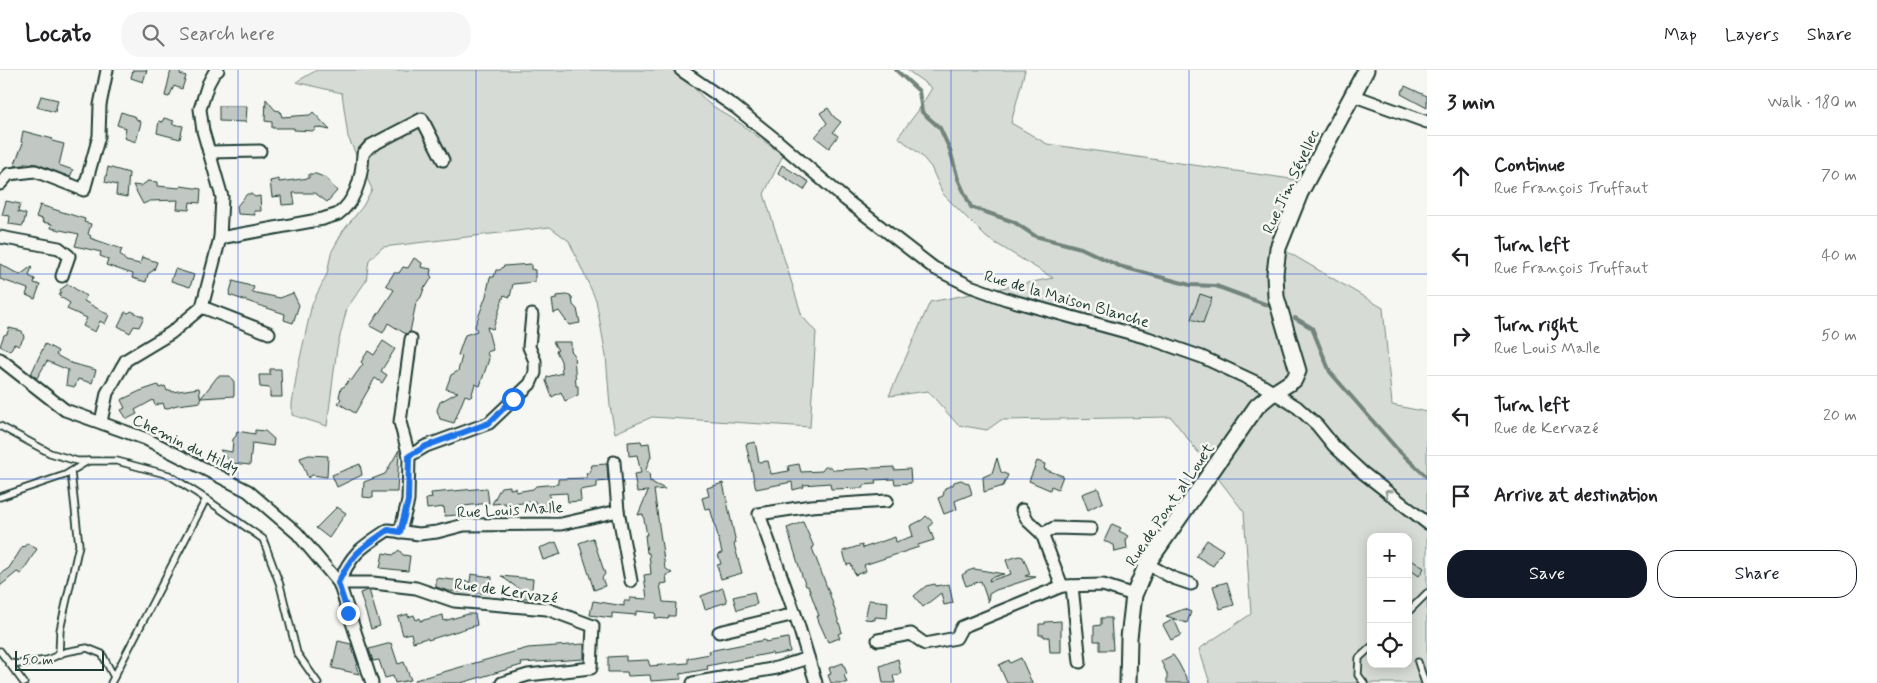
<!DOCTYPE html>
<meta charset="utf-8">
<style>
:root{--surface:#fff;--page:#f6f6f6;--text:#202124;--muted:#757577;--line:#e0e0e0;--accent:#111827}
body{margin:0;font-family:Mynerve,sans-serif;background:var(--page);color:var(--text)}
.controls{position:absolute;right:15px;bottom:15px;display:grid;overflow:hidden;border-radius:10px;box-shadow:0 2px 12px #0003}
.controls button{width:45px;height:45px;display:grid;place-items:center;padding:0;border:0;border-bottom:1px solid var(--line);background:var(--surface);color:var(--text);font:25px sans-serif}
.scale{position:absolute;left:15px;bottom:12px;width:89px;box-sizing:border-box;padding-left:5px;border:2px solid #1f3d34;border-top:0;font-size:14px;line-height:18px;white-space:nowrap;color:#1f3d34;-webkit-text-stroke:4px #f6f6f2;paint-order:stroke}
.stop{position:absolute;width:15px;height:15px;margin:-11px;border:4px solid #1a73e8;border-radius:50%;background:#fff}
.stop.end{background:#1a73e8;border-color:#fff;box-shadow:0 1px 5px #0008}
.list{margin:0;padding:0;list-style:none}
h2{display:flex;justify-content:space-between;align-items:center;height:65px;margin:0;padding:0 20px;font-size:21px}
h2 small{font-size:16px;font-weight:400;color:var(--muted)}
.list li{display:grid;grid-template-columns:32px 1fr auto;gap:15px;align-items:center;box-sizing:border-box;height:80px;padding:0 20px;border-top:1px solid var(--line)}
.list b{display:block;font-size:19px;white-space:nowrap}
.list p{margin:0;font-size:16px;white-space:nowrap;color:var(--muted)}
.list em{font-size:16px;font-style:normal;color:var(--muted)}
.actions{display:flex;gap:10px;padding:15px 20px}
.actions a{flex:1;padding:11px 0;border:1px solid var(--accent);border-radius:20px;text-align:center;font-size:18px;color:var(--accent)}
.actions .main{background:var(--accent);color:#fff}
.icon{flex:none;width:28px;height:28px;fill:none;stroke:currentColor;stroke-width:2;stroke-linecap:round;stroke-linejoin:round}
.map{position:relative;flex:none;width:1427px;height:613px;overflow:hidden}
header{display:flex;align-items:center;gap:30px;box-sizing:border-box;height:70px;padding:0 25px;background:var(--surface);border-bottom:1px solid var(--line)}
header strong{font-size:24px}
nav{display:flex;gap:28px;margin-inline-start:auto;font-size:18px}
.search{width:350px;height:45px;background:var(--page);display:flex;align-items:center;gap:12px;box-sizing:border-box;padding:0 18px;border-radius:20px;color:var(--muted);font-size:19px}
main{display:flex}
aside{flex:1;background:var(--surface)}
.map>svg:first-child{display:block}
</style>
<header>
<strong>Locato</strong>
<div class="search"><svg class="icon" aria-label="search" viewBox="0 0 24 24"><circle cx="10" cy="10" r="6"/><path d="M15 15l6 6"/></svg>Search here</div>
<nav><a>Map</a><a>Layers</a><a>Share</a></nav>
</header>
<main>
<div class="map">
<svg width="1427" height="613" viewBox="0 0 1427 613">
<rect width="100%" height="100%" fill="#f6f6f2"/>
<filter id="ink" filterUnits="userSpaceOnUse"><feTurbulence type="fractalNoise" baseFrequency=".02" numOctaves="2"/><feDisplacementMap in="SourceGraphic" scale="10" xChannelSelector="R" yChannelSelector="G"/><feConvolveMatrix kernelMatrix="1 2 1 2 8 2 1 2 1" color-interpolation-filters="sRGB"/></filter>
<g filter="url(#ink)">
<g fill="#d6dbd6" stroke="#7a8c85" fill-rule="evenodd">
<path d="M317 0H677L708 33 741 54 783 85 764 124 802 246 816 262 810 357 652 347 615 363 610 336 606 286 596 230 569 171 550 157 383 177 369 190 366 211 347 238 337 278 327 356 292 345V334L297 302 312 234 327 204 331 183 343 161 363 136 372 119 348 67 342 23 296 12Z"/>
<path d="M907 0H1025L1011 53 1047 74 1298 110 1309 123 1294 156 1286 181 1383 238 1392 335 1427 342V613H1210L1199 579 1251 544 1244 442 1171 347 1001 350 987 360 958 355 928 321 889 326 930 232 1053 208 987 168 943 124 931 97 920 84 898 67 918 41 932 18ZM1371 467H1408V594H1371Z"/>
</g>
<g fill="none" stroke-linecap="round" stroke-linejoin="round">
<g stroke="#72847d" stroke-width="4">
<path d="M896 0 919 21 922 42 940 58 950 80 958 109 971 137 1014 152 1035 166 1081 178 1119 196 1190 215 1216 216 1270 236"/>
<path d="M1295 248 1312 258 1330 302 1398 380 1427 407"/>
</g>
</g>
<g fill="#c1c8c3" stroke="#1f3d34">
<path d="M133 0H147L143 12 131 8Z"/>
<path d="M171 0H181L180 4 186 6 182 19 174 16 169 27 165 26Z"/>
<path d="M1405 16 1427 26V38L1401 24Z"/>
<path d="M41 26 58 30 55 42 37 37Z"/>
<path d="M266 29 275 40 280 41 282 47 310 45 313 42 330 60 316 57 314 61 294 60V58H272V52L265 51Z"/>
<path d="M219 36H247L246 52 219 51Z"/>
<path d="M828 38 834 47 841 52 833 62 838 66 829 78 815 67 827 53 820 43Z"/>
<path d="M121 42 136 47V49L141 52 136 72 124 68 126 58 117 55Z"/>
<path d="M164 48 174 51 172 54 183 56 180 69 157 63 159 51 162 52Z"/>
<path d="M23 61 53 69 52 71 64 74 59 95 73 100 70 107 37 94 25 93 24 95 14 96 23 73 21 72Z"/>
<path d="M782 95 809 112 804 120 778 103Z"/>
<path d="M108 97 129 103 127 127 116 125 117 115 105 112Z"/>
<path d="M309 104H316L326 108 337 121 327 132 315 123H293L295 134 282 135 281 126 272 127 270 111 279 109V112L309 108Z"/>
<path d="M148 111 157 112V116L180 118 181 116 201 119 200 133 190 132 189 140 177 139 178 130 150 131 143 134 133 115 141 116Z"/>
<path d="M247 124H251L255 127 260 126 261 141H254L255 145 238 144 237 136Z"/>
<path d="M6 131 20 134 18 142 26 144 23 156 9 154 10 146 2 145Z"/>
<path d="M40 135 85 149 84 152 91 154 88 164 91 166 90 168 122 179 120 184 126 191 140 194 142 187 157 192 154 200 148 204 146 212 132 208 133 204 106 195 108 189 100 186 101 182 75 176 79 164 51 158 52 154 42 152 43 149 36 147Z"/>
<path d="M414 188 422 193 421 197 431 199 430 205 432 207 426 217 425 216 421 227 416 233 410 262 406 264 388 253 383 263 370 256 394 220 386 215 394 203H399L403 197 408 198Z"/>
<path d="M0 194 20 205 32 196 29 206 35 209 34 213 40 215 35 229 26 225 28 219 0 209Z"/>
<path d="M531 194V199L535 200V212L513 214 510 227 504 225 493 259 487 257 493 280 487 282 489 289 480 316 475 314 471 327 465 325 454 353 440 349 437 340 440 332 458 322 446 319 451 305 458 301 462 286 458 285 465 265 477 261 475 256 486 226 490 207H494L496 200H500L504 196Z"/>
<path d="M175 199 194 205 190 217 171 211Z"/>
<path d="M233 211 254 217 252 222 280 228 293 223 299 235 293 253 284 250 285 244 229 225Z"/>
<path d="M68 214 86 226 84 231 109 245 105 254 100 251 95 262 83 256 87 248 67 239 70 233 59 226 61 222 60 220Z"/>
<path d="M1200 224 1212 228 1203 253 1191 249Z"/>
<path d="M567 225 572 227 573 235 577 239 580 253 569 255 559 241 554 243 552 230 556 229V226Z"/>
<path d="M131 241 144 247 139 257 134 256 130 263 118 256 125 242 129 243Z"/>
<path d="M9 258 22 261 24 267 19 276 14 274 10 281 0 276 4 265 7 264Z"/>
<path d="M383 271 395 279 381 301 387 305 382 313 375 308 355 343 338 333 341 329 339 327 341 318 345 316 349 309 351 311 363 294 361 292 368 281 374 285Z"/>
<path d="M553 272H571V281L574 284 576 316H578V325L565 331 561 322 552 327 546 311 547 307 562 303 561 291 556 281 558 280Z"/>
<path d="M45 274 58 281 56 285 71 293 96 300 92 313 78 309 75 317 66 315 68 300 47 291 37 308 31 304Z"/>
<path d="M270 299H281L282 327H270V318L260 317 259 305H270Z"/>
<path d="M218 306H230L234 312V326L201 328Z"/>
<path d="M158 315 159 318 165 316 167 321 171 320 172 322 199 318 201 332 177 335 165 339 163 333 155 335 153 330 135 340 137 344 127 349 121 340 125 338 121 330 140 321Z"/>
<path d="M255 360 265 361 274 369 273 376 252 373 250 395 231 393 220 380 232 382 233 369 236 366 237 361 255 364Z"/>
<path d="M641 371 642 374 649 373 651 386 645 402H649L650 412 652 411 653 413 665 419 654 420 665 498 672 503 666 505 667 513 660 514 663 532 676 533 675 546H669L668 549 655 548 656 543 636 541V545L612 543V548L590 545 593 531 624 536V531H630V528L647 529 644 505 651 504 649 483H647L645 465H647L643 444 638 445 648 421 637 422 634 404 641 403 637 385 629 386 628 372Z"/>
<path d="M755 372 759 392 768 391 771 404 789 401 788 396 799 394 801 402 822 401 825 397H831L834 400 894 397V400L910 399 911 413 895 414 894 409 875 410 876 414 863 415V418L831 419 830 413 803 415 804 417 793 420 792 412 756 419 746 374Z"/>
<path d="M399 380 397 422H373V428L363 427 364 412 385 404Z"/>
<path d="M309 385 328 386 327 407 312 405 308 408 300 388Z"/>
<path d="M997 388 1001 402 1008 405 1003 416 984 422 983 407 992 403Z"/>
<path d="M1037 391 1045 394 1044 399 1063 406 1058 419 1051 416 1050 420 1029 411Z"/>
<path d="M360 394 362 405 337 417 332 405Z"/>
<path d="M607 394 608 411 597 412V417L580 420 581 431 568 432 567 423 549 424 550 430H548V438L536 439 535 431 516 434V437L506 438V433L492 434 501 417 510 416V419L516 418V422L533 419 536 416 558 414V409L587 408 586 403H590L592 395Z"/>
<path d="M961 410 969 414 972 424 955 431 957 439 944 444 938 428 943 426 945 418 953 415 954 412Z"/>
<path d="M723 413 736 473 734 474 742 503 721 509 717 495 721 494 718 484 722 483 719 470 710 438 705 439 702 428 709 426 707 418Z"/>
<path d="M487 418 489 433 456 437 457 445 445 446 444 437 427 439 426 429 432 428 431 423Z"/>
<path d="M1098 418 1103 432 1088 440 1082 424Z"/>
<path d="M337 437 346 443 329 468 316 458Z"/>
<path d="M926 446 933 452 929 457 934 470 918 475 919 477 864 495 866 501 855 505 851 494 847 495 843 481 862 475 863 478 895 467 896 472 913 466 910 456 922 450Z"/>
<path d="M803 452 814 477 812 478 830 525 842 562 838 564 840 568 828 572 819 552 817 546H819L808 516H806L802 506 787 458Z"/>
<path d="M1112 454 1121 458 1119 461 1129 466 1126 470 1127 479 1115 482 1114 475 1104 471Z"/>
<path d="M593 468 605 504 602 508 605 516 594 520 579 473Z"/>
<path d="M1207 470 1223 480 1213 496 1196 486Z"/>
<path d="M556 472 561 484 543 490 539 478Z"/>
<path d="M27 473 37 479 21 504 17 502 0 516V504L9 498 23 476 24 477Z"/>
<path d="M399 480 403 485 410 486 408 501 380 498 383 483 393 485Z"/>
<path d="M1019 486 1023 487 1030 504 1025 506 1036 507 996 520 989 524 988 532 981 511 966 516 962 505 968 501 974 499 1004 504 990 508 989 511 1011 504 1006 490Z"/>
<path d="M1408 488 1424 498 1419 506 1408 498Z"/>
<path d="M471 504 492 507 491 524 449 521 436 517V508L470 512Z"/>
<path d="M501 506 533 509 531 528H518L519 519Z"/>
<path d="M1227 512 1234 535 1220 539 1213 516Z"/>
<path d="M935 514 936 516 941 515 942 516 949 514 953 533 944 535 941 523 923 537 914 526 926 516Z"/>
<path d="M723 518 727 532 705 539 701 526Z"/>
<path d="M369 520 380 556 371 559 360 523Z"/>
<path d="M754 522 757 534 737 540 733 527Z"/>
<path d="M869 530 888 532 887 548 875 547V550L865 549Z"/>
<path d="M1184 539 1191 542 1187 553 1166 546Z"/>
<path d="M408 544V547L414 545 416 550 420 548V551L443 545 444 551 468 544H475L477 555 428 570 427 568 413 572 411 563 403 565 398 547Z"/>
<path d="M1101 548H1111L1113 580H1100V571H1094V556L1101 555Z"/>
<path d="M1174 549 1181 565 1171 570 1163 555Z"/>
<path d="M1061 551V582H1050L1049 567H1044V565H1039V554H1045V552Z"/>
<path d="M788 568 790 582 773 585 772 583 707 596 708 599 680 604 681 609 651 611 650 605 628 606 627 602H608V587L626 586V591L648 590 650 596 688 593V588L710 584 709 581 765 570V572Z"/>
<path d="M338 571 351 574 353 584 354 583 358 595 356 596 359 604 332 598Z"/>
<path d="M391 573 398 594 404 592 411 610 395 613 393 606 385 608 379 590 373 591 369 579Z"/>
<path d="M584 574V589L521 593 522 595 461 613H416L415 610 528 578Z"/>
<path d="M1173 585 1178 592 1189 613H1167V604L1161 591Z"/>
<path d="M1021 588 1032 613H1007L999 595 1009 590 1010 593Z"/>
<path d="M898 589 901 604 893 606 895 613H883L880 596Z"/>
<path d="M843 593 847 604 844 605 847 613H831L828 605 831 604 829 598Z"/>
</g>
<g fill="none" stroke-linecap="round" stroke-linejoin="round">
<defs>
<g id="service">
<path d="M0 356 50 383 77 391H117L169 405 206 429 111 613"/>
<path d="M0 427 65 405 88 391"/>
<path d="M206 429 263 469 280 515 297 583 318 613"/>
<path d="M1408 542 1427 523"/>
<path d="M0 581 24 613"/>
<path d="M59 585 60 560 79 475 71 402"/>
<path d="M1418 592 1425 613"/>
<path d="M9 593 18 594 47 590 65 582 87 578 102 584 114 607"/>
<path d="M1364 613 1358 605 1359 588 1371 577"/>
</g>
<g id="minor">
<path d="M681 0 735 37 775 69 846 130 934 198 970 216 1006 229 1148 268 1202 287 1260 314 1297 337 1317 355 1334 376 1362 402 1427 453"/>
<path d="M1352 25 1427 52"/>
<path d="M209 82 260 81"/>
<path d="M0 114 9 104 35 101 84 120 99 66 100 35 107 0"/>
<path d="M0 167 59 178 69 186 62 206"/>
<path d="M220 168 323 149C327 147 334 146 338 144 357 130 362 107 363 84L370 76 422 49 443 90"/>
<path d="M202 237 269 263"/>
<path d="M0 289 65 340 146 369 248 421 297 463 339 513C351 483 362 477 388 460L419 464 437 462 464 455 561 454 618 441"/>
<path d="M101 352 107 323 126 290 171 263 202 237 220 168 222 127 203 61 200 39 208 14 214 3 218 0"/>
<path d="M409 386 400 352 411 269"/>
<path d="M614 392 618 441 631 511"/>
<path d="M1022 440 1028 451 1042 464 1062 516"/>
<path d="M400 462 408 431 409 386 426 376 489 353 530 314 535 303V291L529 277 532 245"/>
<path d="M1042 464 1054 458 1091 459"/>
<path d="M1147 494 1173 508 1191 514"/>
<path d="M1072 516 1080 592"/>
<path d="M719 562 795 544"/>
<path d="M878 570 911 564 925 574 956 568 962 557 1062 516 1103 515 1134 525"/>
<path d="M372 613 339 513H373L416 518 454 531 547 539 593 556 591 598 528 605 502 613"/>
<path d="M693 613 777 598 808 588"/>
<path d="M816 613 795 544 759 444 811 436 887 431"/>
</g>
<path id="tertiary" d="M1128 613 1129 568 1134 525 1147 494 1257 336 1269 326 1294 310 1298 301 1276 227 1275 204 1278 178 1300 123 1366 0"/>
</defs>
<use href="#service" stroke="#1f3d34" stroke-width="9"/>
<use href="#minor" stroke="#1f3d34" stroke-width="15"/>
<use href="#tertiary" stroke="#1f3d34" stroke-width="19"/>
<use href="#service" stroke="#f6f6f2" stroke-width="5.5"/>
<use href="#minor" stroke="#f6f6f2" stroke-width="11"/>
<use href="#tertiary" stroke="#f6f6f2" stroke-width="15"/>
</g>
<defs><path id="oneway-chevron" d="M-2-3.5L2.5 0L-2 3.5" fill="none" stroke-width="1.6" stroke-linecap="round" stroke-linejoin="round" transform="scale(1.25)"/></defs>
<use stroke="#8a9a93" href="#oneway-chevron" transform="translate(1388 423) rotate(-141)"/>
</g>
<g fill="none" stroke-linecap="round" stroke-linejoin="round" filter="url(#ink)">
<path stroke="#1a73e8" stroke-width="6" d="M348 543 338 513C352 483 362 478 388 460L400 462 408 431 409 386 426 376 489 353 513 329"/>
</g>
<path fill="none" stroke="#1d4ed8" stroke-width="1" stroke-opacity="0.55" d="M238 0V613M476 0V613M714 0V613M951 0V613M1189 0V613M0 204H1427M0 409H1427"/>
<g text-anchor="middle" stroke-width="5" stroke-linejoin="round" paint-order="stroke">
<g font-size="16" fill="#1f3d34" stroke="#f6f6f2">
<text transform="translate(1290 111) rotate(-65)" y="6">Rue Jim Sévellec</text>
<text transform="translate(1067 228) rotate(16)" y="6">Rue de la Maison Blanche</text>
<text transform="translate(186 373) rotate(26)" y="6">Chemin du Hildy</text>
<text transform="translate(1169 434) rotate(-56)" y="6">Rue de Pont al Louet</text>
<text transform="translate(510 439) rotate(-3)" y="6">Rue Louis Malle</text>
<text transform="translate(506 520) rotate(8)" y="6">Rue de Kervazé</text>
</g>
</g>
</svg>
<div class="controls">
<button>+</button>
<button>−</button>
<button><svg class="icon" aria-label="locate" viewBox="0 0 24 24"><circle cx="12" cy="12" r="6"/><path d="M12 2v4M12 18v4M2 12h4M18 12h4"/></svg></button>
</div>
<div class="scale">50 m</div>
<div class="stop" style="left:513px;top:329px"></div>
<div class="stop end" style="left:348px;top:543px"></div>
</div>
<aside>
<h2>3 min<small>Walk · 180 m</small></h2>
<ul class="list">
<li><svg class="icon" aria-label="ahead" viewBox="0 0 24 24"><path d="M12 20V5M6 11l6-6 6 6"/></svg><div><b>Continue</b><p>Rue François Truffaut</p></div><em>70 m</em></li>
<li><svg class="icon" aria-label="left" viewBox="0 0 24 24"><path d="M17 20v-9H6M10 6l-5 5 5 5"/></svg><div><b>Turn left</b><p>Rue François Truffaut</p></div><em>40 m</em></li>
<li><svg class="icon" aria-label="right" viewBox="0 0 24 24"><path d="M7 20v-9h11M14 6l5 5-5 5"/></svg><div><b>Turn right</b><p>Rue Louis Malle</p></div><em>50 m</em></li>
<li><svg class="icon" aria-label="left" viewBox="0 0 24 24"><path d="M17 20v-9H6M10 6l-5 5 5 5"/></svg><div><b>Turn left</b><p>Rue de Kervazé</p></div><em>20 m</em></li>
<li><svg class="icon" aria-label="arrive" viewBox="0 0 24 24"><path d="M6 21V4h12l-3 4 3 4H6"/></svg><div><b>Arrive at destination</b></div></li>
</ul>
<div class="actions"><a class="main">Save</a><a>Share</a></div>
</aside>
</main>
